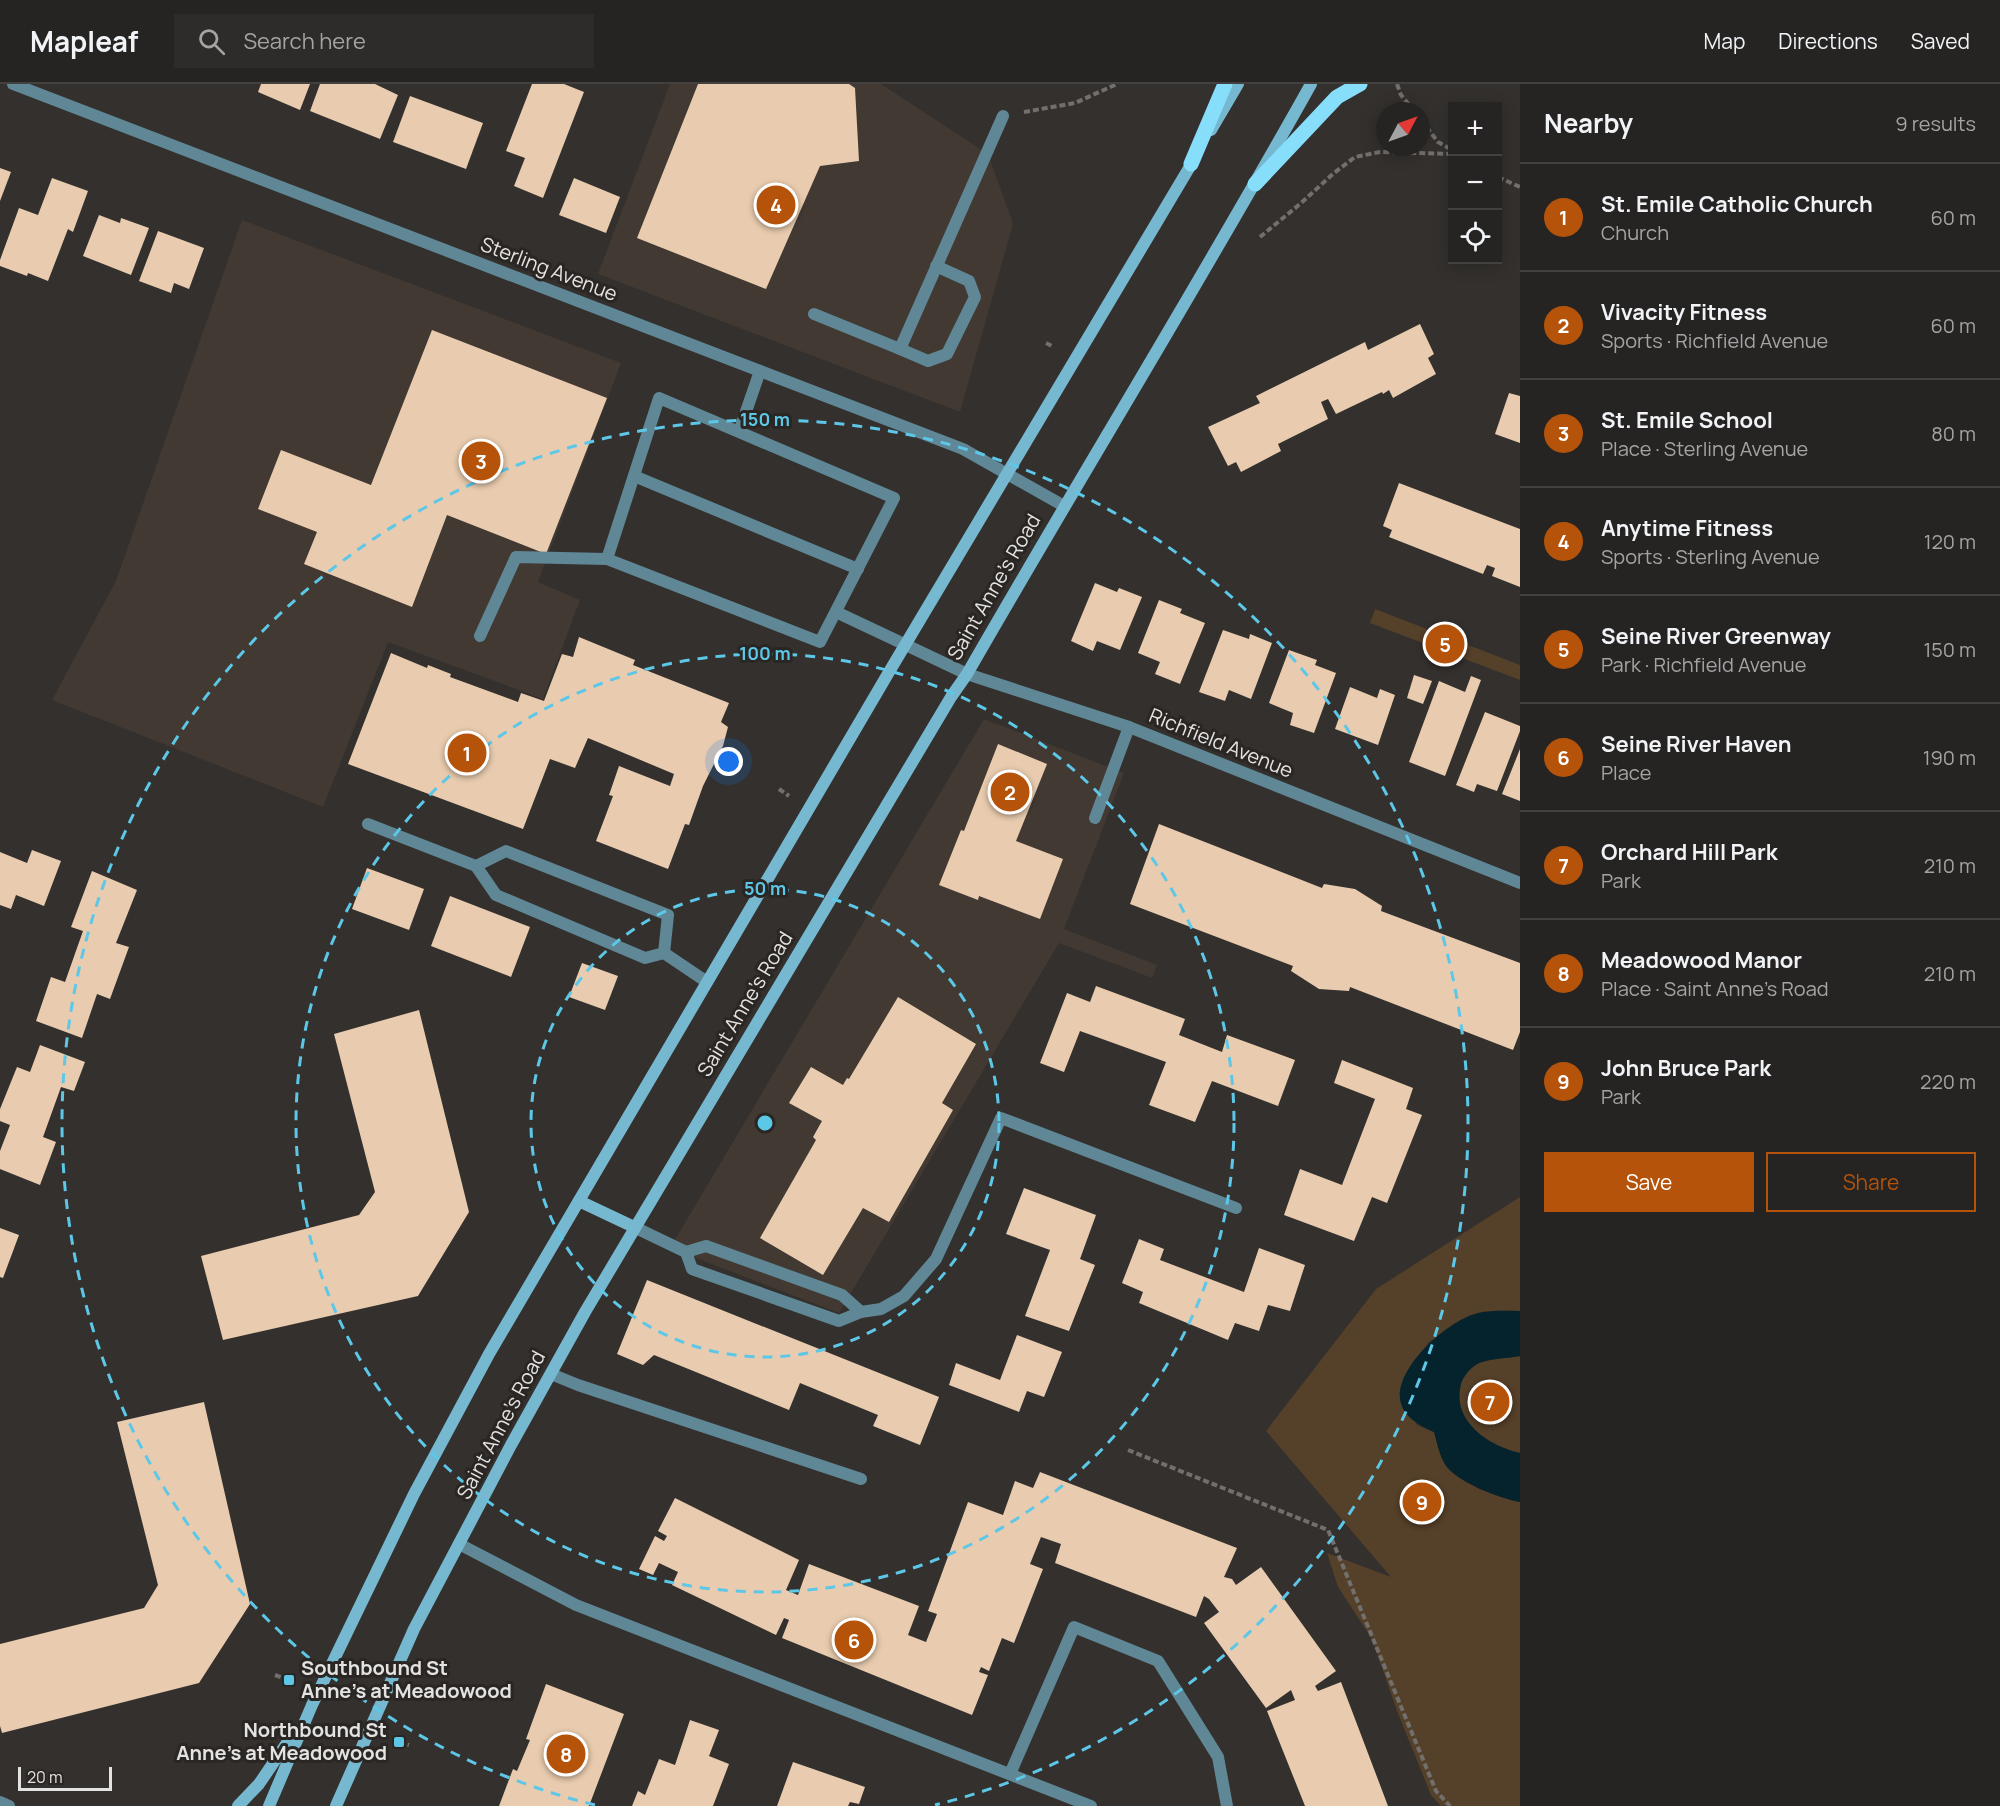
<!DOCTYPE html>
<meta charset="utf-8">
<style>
:root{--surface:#262422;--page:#2e2c2a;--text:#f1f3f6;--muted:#a4a4a5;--line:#424140;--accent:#b45309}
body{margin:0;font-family:Manrope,sans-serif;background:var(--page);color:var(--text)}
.controls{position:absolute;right:18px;top:18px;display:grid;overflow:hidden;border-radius:0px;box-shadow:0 3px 15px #0003}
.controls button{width:54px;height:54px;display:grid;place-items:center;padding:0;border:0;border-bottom:2px solid var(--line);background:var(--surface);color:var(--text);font:30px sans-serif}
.compass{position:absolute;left:1376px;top:18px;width:54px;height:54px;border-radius:50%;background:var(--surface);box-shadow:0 3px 15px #0003;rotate:49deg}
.scale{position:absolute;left:18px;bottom:15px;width:94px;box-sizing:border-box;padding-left:6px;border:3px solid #e5e3e1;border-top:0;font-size:16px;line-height:21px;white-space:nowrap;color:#e5e3e1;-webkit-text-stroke:4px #292624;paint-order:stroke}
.you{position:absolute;left:729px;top:678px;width:21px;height:21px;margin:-15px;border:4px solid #fff;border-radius:50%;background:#1a73e8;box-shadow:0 0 0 9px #1a73e833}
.badge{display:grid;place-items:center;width:39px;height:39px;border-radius:50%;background:var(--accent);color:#fff;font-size:20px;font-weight:700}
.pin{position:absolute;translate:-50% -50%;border:3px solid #fff;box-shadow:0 2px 6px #0006}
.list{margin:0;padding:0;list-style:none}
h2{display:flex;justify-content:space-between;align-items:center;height:78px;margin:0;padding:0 24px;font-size:26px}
h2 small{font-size:20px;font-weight:400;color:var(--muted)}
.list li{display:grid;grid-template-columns:39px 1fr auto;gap:18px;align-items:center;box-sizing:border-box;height:108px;padding:0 24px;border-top:2px solid var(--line)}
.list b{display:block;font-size:22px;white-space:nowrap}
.list p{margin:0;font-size:20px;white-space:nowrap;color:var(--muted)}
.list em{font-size:20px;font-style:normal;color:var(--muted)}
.actions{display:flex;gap:12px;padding:18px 24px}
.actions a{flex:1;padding:14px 0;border:2px solid var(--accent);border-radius:0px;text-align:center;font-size:21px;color:var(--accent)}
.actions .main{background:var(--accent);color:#fff}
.icon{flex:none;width:33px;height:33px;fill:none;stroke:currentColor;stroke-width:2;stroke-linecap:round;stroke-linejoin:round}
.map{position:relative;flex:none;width:1520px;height:1722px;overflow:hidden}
header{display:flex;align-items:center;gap:36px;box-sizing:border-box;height:84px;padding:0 30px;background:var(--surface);border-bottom:2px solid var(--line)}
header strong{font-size:28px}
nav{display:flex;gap:33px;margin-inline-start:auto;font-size:21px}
.search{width:420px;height:54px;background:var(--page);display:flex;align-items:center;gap:15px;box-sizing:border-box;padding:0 21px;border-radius:0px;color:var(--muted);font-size:22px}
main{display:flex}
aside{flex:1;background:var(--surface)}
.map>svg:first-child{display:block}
</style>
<header>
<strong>Mapleaf</strong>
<div class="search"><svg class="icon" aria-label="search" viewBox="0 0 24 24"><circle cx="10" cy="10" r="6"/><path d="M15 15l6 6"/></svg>Search here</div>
<nav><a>Map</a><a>Directions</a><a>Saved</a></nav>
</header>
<main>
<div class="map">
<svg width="1520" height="1722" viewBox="0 0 1520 1722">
<rect width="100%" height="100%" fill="#33302d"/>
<g fill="#413932">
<path d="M670 0H881L988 70 1013 140 960 328 598 190Z"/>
<path d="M242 136 621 279 538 498 580 516 543 615 388 558 323 723 52 616 116 497Z"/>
<path d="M984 635 1124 689 1064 845 1157 881 1152 894 1059 859 839 1229 670 1164Z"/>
</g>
<g fill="#554029">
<path d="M1375 525 1520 581V596L1370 539Z"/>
<path d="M1520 1113V1227L1478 1229 1429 1258 1404 1293 1399 1310 1417 1341 1434 1348 1445 1381 1479 1405 1520 1418V1722H1441L1431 1711 1397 1627 1372 1555 1338 1503 1327 1469 1391 1493 1266 1347 1376 1205Z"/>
<path d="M1520 1272V1369C1488 1362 1451 1336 1461 1300 1463 1292 1471 1283 1479 1279 1488 1275 1509 1274 1520 1272Z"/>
</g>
<path fill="#04232c" d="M1520 1227V1272C1509 1274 1488 1275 1479 1279 1471 1283 1463 1292 1461 1300 1451 1336 1488 1362 1520 1369V1418C1501 1415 1454 1397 1445 1380 1439 1371 1437 1358 1434 1348 1418 1341 1398 1330 1400 1309 1402 1278 1449 1236 1478 1229 1491 1226 1507 1227 1520 1227Z"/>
<g fill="#e9ccaf">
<path d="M261 0H310L300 26 258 8Z"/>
<path d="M320 0H375L398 11 380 55 310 27Z"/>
<path d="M532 0H564L584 8 543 114 514 102 525 74 506 67Z"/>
<path d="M698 0H849L855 4 859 77 820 82 766 205 637 154Z"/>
<path d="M410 12 483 39 466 85 393 58Z"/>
<path d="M0 84 11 88 0 117Z"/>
<path d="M52 94 88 107 73 148 68 145 48 197 28 189 27 192 0 182V176L19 124 38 131Z"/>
<path d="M574 94 620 113 606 149 559 131Z"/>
<path d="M99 131 120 139 121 134 149 144 131 191 83 172Z"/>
<path d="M158 147 204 164 189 205 174 199 171 209 139 197Z"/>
<path d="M1420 240 1434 270 1428 274 1436 290 1393 314 1389 306 1383 310 1382 308 1336 330 1328 315 1321 318 1328 335 1278 360 1281 367 1241 388 1236 378 1228 382 1208 343 1260 319 1256 312 1365 258 1368 266Z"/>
<path d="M432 246 607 314 546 470 447 431 412 523 304 480 317 448 258 425 281 366 371 401Z"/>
<path d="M1509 309 1520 312V359L1495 350Z"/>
<path d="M1399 399 1520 445V503L1492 492 1495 484 1487 481 1483 490 1389 453 1392 446 1383 442Z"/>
<path d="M1095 499 1117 508 1119 504 1142 513 1120 566 1097 557 1093 567 1071 557Z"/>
<path d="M1159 516 1182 525 1180 529 1205 539 1180 600 1155 590 1160 578 1138 569Z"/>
<path d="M1223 546 1249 555 1250 550 1272 559 1251 615 1229 606 1225 617 1199 608Z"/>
<path d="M579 553 635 576 633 581 729 619 721 638 728 643 723 662 703 702 689 741 685 740 668 785 596 757 613 712 609 711 619 682 670 702 674 690 588 654 575 684 550 675 523 745 348 680 391 569 427 584 428 581 451 590 450 593 518 618 521 609 544 617 562 570 573 573Z"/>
<path d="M1289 566 1317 576 1315 581 1336 589 1314 649 1290 641 1293 629 1269 619Z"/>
<path d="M1414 591 1432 597 1423 620 1407 614Z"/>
<path d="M1471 592 1481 596 1445 692 1409 678 1439 597 1465 608Z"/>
<path d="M1350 603 1377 614 1380 605 1395 611 1378 661 1335 645Z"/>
<path d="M1485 628 1520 642V647L1497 707 1477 700 1474 708 1456 701Z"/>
<path d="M998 660 1047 680 1016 757 1063 775 1040 835 979 812 978 816 939 801 961 746 964 747Z"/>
<path d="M1520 665V717L1502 710Z"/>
<path d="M1159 740 1322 804 1324 800 1355 805 1382 822 1381 827 1520 879V948L1513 966 1350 903 1349 907 1319 905 1291 887 1293 882 1130 820Z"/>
<path d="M32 766 61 777 44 822 16 811 11 825 0 821V768L27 779Z"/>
<path d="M367 784 424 805 409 846 352 825Z"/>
<path d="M92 787 137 806 116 859 129 863 110 915 97 910 82 954 36 937 51 893 65 898 83 847 71 843Z"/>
<path d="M450 812 530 843 511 893 431 862Z"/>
<path d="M582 879 618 892 605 926 569 913Z"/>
<path d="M1096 902 1185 935 1179 951 1222 968 1227 951 1295 976 1278 1022 1212 997 1195 1038 1149 1021 1166 978 1080 947 1064 988 1040 979 1067 909 1090 918Z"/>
<path d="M898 913 976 960 942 1019 953 1026 889 1138 863 1124 823 1191 760 1154 816 1056 813 1053 822 1037 789 1019 811 983 843 1001 847 994 849 995Z"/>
<path d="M419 926 469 1128 418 1212 223 1256 201 1172 359 1131 375 1108 334 950Z"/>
<path d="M40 961 85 978 74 1007 61 1003 43 1053 56 1058 40 1101 0 1085V1067L10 1041 0 1037V1025L17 983 30 988Z"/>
<path d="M1342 976 1413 1004 1406 1025 1422 1031 1387 1119 1372 1113 1354 1157 1284 1131 1300 1085 1342 1101 1375 1015 1334 999Z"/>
<path d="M1024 1104 1096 1131 1080 1175 1095 1181 1069 1247 1025 1232 1050 1166 1006 1150Z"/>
<path d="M0 1144 19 1151 3 1194 0 1193Z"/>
<path d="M1139 1155 1164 1165 1160 1176 1244 1208 1259 1164 1305 1181 1290 1227 1268 1221 1259 1247 1235 1239 1228 1256 1139 1219 1143 1208 1122 1199Z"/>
<path d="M647 1196 939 1313 920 1361 873 1342 878 1331 800 1299 789 1326 654 1271 643 1281 617 1270Z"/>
<path d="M1017 1251 1062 1268 1044 1313 1027 1307 1019 1328 949 1301 956 1279 1000 1296Z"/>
<path d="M204 1318 250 1520 199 1599 2 1649 0 1642V1560L144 1524 158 1501 117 1338Z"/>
<path d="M1040 1388 1237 1464 1224 1493 1232 1495 1236 1501 1261 1483 1336 1587 1315 1602 1318 1607 1341 1598 1388 1722H1305L1267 1627 1295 1616 1291 1606 1266 1624 1204 1539 1219 1528 1209 1515 1204 1512 1196 1533 1055 1479 1061 1460 1041 1453 1030 1480 1043 1485 1014 1559 1002 1554 989 1587 981 1583 979 1588 988 1591 972 1631 782 1554 789 1536 784 1534 776 1551 672 1501 678 1488 659 1479 653 1491 639 1485 655 1452 664 1457 667 1452 658 1447 675 1414 799 1476 786 1506 798 1511 809 1480 919 1522 908 1551 926 1558 937 1530 928 1527 968 1418 1003 1431 1015 1397 1033 1404Z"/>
<path d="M546 1600 624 1630 589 1722H499L513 1685 517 1687 530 1656 526 1655Z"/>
<path d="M690 1636 719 1646 709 1672 729 1680 713 1722H632L638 1707 645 1711 659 1675 675 1681Z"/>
<path d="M793 1678 865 1703 859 1720 850 1718 848 1722H777Z"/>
</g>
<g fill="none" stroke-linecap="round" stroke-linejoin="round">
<g stroke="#726f6d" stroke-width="4" stroke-dasharray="6 3" stroke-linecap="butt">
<path d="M1397 0 1401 11 1414 27"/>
<path d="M1024 28 1075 19 1117 0"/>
<path d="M1421 36 1438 58 1452 66"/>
<path d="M1498 93 1520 103"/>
<path d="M1260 153 1300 120 1334 89 1355 73 1380 68 1452 70"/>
<path d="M1046 259 1054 263"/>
<path d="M779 705 789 712"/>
<path d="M1128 1366 1328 1446 1436 1707 1450 1722"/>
<path d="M275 1591 289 1596"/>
<path d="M399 1658 409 1661"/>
</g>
<g stroke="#5f8795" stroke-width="12">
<path d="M814 230 900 265 1003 32"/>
<path d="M900 265 928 277 947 270 975 213 969 197 936 182"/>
<path d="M739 348 894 414 820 558 607 475 659 314 739 348 760 287"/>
<path d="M634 392 858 485"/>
<path d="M836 528 906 561"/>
<path d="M480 552 516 473 607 475"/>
<path d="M1095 734 1129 643"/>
<path d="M368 740 476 782 496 811 645 874 664 869"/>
<path d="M476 782 506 767 668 831 664 869 707 898"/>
<path d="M634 1143 686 1168 692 1185 839 1237 861 1228 881 1225 904 1212 936 1175 1001 1034 1236 1124"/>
<path d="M686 1168 706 1162 842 1211 861 1228"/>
<path d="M551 1290 578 1301 861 1395"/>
<path d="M459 1460 576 1521 1091 1722"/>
<path d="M1010 1690 1074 1543 1158 1577 1218 1673 1227 1722"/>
</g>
<g stroke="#5f8795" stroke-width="12">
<path d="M13 0 963 365 1064 422"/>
<path d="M906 561 967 590 1129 643 1520 799"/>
</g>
<path stroke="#5f8795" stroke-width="12" d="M0 1718 9 1722"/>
<g stroke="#75b8cf" stroke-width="12">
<path d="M1211 46 1238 0"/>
<path d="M579 1117 634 1143"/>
<path d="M238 1722 259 1700 295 1647"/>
<path d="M269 1722 312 1621 414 1410 489 1270 889 588 1195 74"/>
<path d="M336 1722 414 1545 511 1361 585 1228 951 613 967 590C1080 393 1200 199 1311 0"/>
</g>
<g stroke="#86defb" stroke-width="15">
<path d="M1191 80 1225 0"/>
<path d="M1255 100 1337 13 1360 0"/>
</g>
</g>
<g fill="none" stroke="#5dc7e8" stroke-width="3" stroke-dasharray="10 8">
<circle cx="765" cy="1039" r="234"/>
<circle cx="765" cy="1039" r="469"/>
<path d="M595 1721A703 703 0 1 1 935 1721"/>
</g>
<g fill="#5dc7e8" stroke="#292624" stroke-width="2">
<rect x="283" y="1590" width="12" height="12" rx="3"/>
<rect x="393" y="1652" width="12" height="12" rx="3"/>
</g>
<g text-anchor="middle" stroke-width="6" stroke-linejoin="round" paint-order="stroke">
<g font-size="20" fill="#e5e3e1" stroke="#292624">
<text transform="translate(549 185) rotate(21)" y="7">Sterling Avenue</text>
<text transform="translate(994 503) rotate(-60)" y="7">Saint Anne's Road</text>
<text transform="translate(1221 659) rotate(22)" y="7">Richfield Avenue</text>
<text transform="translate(745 920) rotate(-59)" y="7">Saint Anne's Road</text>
<text transform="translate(501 1341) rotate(-62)" y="7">Saint Anne's Road</text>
</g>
<g font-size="20" font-weight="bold" fill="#e5e3e1" stroke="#292624" text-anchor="start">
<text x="301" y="1591">Southbound St<tspan x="301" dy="23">Anne's at Meadowood</tspan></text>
<text x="387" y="1653" text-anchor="end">Northbound St<tspan x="387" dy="23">Anne's at Meadowood</tspan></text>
</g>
</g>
<circle cx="765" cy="1039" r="9" fill="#5dc7e8" stroke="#292624" stroke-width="3"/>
<g font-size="18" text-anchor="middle" font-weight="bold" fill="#5dc7e8" stroke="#292624" stroke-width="6" stroke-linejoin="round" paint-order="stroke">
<text x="765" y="342">150 m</text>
<text x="765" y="576">100 m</text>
<text x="765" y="811">50 m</text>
</g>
</svg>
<div class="controls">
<button>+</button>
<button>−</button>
<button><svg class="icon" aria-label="locate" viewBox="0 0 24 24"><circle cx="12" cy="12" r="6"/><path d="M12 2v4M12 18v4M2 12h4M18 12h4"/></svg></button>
</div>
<svg class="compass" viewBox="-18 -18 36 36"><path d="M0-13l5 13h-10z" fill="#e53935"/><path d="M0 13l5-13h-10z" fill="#a4a4a5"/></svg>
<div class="scale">20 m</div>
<div class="you"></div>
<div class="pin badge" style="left:467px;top:669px">1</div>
<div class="pin badge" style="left:1010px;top:708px">2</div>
<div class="pin badge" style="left:481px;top:377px">3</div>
<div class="pin badge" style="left:776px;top:121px">4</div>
<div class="pin badge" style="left:1445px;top:560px">5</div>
<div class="pin badge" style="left:854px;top:1556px">6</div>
<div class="pin badge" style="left:1490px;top:1318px">7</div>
<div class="pin badge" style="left:566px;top:1670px">8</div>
<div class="pin badge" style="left:1422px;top:1418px">9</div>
</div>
<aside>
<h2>Nearby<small>9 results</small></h2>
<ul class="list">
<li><span class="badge">1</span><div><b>St. Emile Catholic Church</b><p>Church</p></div><em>60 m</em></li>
<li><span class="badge">2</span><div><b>Vivacity Fitness</b><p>Sports · Richfield Avenue</p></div><em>60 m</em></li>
<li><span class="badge">3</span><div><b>St. Emile School</b><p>Place · Sterling Avenue</p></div><em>80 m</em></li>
<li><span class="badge">4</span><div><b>Anytime Fitness</b><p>Sports · Sterling Avenue</p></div><em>120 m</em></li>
<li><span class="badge">5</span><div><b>Seine River Greenway</b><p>Park · Richfield Avenue</p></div><em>150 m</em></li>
<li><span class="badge">6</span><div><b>Seine River Haven</b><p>Place</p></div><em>190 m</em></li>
<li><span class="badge">7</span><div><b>Orchard Hill Park</b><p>Park</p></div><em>210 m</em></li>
<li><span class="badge">8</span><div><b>Meadowood Manor</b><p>Place · Saint Anne's Road</p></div><em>210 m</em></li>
<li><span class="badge">9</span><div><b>John Bruce Park</b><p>Park</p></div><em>220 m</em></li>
</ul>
<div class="actions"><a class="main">Save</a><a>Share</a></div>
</aside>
</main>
